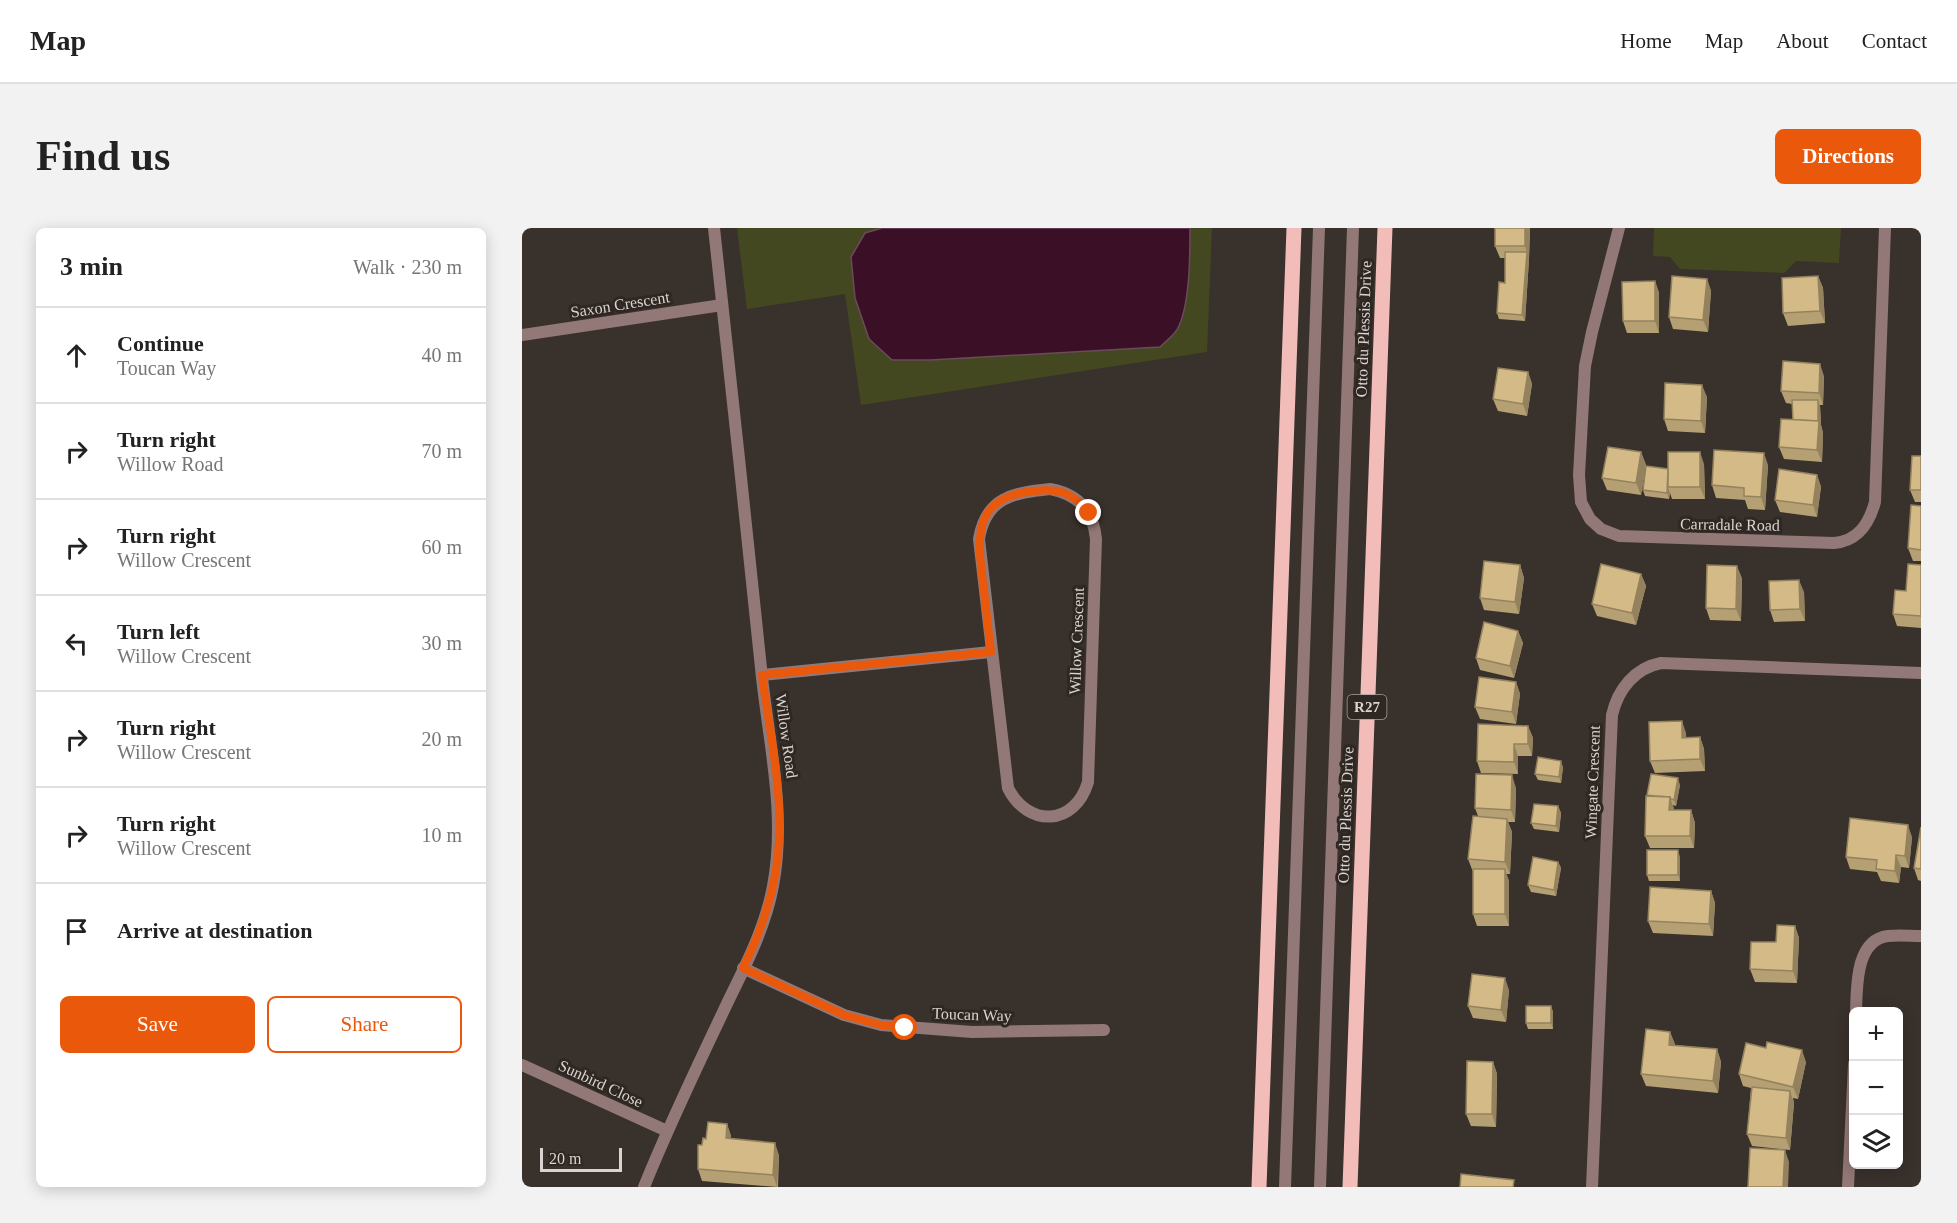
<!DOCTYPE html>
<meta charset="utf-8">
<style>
:root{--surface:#fff;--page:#f2f2f2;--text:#222;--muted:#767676;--line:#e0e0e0;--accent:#ea580c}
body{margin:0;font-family:Georgia,serif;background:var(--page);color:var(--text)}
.controls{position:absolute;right:18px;bottom:18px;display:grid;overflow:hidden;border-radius:9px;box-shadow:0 3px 15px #0003}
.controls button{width:54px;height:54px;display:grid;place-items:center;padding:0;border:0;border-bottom:2px solid var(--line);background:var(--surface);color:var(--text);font:30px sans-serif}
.scale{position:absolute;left:18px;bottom:15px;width:82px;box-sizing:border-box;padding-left:6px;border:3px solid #d9d4d1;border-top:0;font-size:16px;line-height:21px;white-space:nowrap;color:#d9d4d1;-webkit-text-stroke:4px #2e2722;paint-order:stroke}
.stop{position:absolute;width:18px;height:18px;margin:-14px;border:4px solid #ea580c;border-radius:50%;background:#fff}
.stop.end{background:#ea580c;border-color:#fff;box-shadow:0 2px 6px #0008}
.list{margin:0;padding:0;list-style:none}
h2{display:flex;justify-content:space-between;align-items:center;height:78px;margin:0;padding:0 24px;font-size:26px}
h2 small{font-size:20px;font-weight:400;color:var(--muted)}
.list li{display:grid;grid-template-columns:39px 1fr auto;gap:18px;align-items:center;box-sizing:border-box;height:96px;padding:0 24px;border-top:2px solid var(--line)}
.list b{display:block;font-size:22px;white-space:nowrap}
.list p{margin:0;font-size:20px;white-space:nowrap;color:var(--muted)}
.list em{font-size:20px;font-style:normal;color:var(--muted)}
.actions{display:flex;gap:12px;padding:18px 24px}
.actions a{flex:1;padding:14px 0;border:2px solid var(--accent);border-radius:9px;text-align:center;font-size:21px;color:var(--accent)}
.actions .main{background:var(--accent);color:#fff}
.icon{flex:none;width:33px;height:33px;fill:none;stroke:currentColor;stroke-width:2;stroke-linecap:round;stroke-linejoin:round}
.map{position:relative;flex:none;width:1399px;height:959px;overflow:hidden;border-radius:9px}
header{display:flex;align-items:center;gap:36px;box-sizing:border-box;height:84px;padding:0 30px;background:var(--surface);border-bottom:2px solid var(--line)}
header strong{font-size:28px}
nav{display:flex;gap:33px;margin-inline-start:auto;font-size:21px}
.intro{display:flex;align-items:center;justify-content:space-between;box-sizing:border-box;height:144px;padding:0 36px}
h1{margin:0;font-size:42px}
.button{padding:15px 27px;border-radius:9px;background:var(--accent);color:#fff;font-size:21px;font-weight:700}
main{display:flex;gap:36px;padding:0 36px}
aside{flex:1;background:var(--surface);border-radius:9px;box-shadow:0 3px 15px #0003}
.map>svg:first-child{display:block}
</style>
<header>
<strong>Map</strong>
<nav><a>Home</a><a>Map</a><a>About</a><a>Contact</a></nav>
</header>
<div class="intro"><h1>Find us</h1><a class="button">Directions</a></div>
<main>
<aside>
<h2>3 min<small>Walk · 230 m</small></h2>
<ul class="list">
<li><svg class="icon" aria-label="ahead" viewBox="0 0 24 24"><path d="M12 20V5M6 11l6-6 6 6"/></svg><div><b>Continue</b><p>Toucan Way</p></div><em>40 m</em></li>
<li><svg class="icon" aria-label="right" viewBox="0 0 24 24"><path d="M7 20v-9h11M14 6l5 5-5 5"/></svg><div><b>Turn right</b><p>Willow Road</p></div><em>70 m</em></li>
<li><svg class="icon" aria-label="right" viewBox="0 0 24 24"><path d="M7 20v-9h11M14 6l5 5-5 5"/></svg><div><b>Turn right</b><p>Willow Crescent</p></div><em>60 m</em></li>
<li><svg class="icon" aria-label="left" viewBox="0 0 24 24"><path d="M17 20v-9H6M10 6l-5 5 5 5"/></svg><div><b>Turn left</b><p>Willow Crescent</p></div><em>30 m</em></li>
<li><svg class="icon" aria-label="right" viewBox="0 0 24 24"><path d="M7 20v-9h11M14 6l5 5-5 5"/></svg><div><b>Turn right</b><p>Willow Crescent</p></div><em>20 m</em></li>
<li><svg class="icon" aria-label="right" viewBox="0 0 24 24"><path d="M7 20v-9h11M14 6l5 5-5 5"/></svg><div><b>Turn right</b><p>Willow Crescent</p></div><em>10 m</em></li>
<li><svg class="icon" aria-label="arrive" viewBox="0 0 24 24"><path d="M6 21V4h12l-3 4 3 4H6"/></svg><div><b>Arrive at destination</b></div></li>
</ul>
<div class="actions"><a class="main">Save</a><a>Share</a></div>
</aside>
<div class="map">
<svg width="1399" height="959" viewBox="0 0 1399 959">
<rect width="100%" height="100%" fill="#39312c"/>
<g fill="#434821">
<path d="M215 0H690L685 124 339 177 323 66 225 81Z"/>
<path d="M1132 0H1319L1317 35 1274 33 1262 45 1158 41 1148 29 1131 28Z"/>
</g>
<path fill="#3b1026" stroke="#6a4b59" stroke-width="1.5" d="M360 0H668C668 27 668 73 657 98 654 106 644 113 638 119L408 132H370L347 111 333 70 329 29 343 5Z"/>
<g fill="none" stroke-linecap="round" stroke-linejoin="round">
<g stroke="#927876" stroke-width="12">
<path d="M763 959 797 0"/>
<path d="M798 959 831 0"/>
</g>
<g stroke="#927876" stroke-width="12">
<path d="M1097 0 1070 104 1063 138 1057 247 1059 274 1068 291 1079 301 1097 308 1312 315C1336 313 1347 296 1353 274L1363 0"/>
<path d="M0 107 200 77"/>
<path d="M528 261C556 266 571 282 574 311L566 554C553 598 506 600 486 560L457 311C464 269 491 265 528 261Z"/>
<path d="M240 447 469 424"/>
<path d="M221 740 322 787 359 797 450 804 582 802"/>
<path d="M1334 784C1335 760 1333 712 1366 708 1377 707 1388 708 1399 708"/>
<path d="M0 837 145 903"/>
<path d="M122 959C146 899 174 841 202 782 221 742 243 702 251 658 265 584 246 513 239 440 224 293 208 147 192 0"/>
<path d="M1070 959 1090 487C1096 461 1113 440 1139 435L1399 445"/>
<path d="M1326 959 1332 836"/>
</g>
<g stroke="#f2bdb9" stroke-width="15">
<path d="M737 959 772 0"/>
<path d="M828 959 863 0"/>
</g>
</g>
<g fill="#b5a074">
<path d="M973 0H1008L1007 31 1003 93 977 91 975 85 983 55V30H978L973 18Z"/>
<path d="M1296 48 1301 60 1303 95 1266 98 1261 85Z"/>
<path d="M1185 51 1189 63 1186 104 1151 101 1147 89Z"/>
<path d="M1133 53 1137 65V105H1105L1101 93Z"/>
<path d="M1006 144 1010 156 1005 188 976 183 971 171Z"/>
<path d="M1302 148 1301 177H1298L1299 197 1301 205 1300 234 1262 231 1257 219 1271 192 1270 176 1264 175 1259 163Z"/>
<path d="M1185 169 1183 205 1146 203 1142 191Z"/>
<path d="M1119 224 1124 237 1119 267 1085 262 1080 250Z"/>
<path d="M1399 228V274H1393L1388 262Z"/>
<path d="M1182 236 1183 271H1150L1148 265 1147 271 1123 268 1121 262 1146 241Z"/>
<path d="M1246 237 1243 282 1226 281 1223 272 1194 270 1190 257Z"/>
<path d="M1295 247 1299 259 1295 289 1258 284 1253 272Z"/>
<path d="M1399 278V333H1391L1386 320Z"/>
<path d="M998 337 1002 350 997 386 962 382 958 370Z"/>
<path d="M1399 337V400L1375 398 1371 386Z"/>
<path d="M1119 346 1124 358 1114 397 1075 388 1070 376Z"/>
<path d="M1220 350 1219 393 1188 392 1184 380Z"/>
<path d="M1282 364 1283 393 1252 394 1248 382Z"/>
<path d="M996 403 1001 415 992 450 958 442 954 430Z"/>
<path d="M994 454 998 466 994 496 958 491 953 479Z"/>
<path d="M1006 498 1011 510 1010 528H996V546L959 545 955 533Z"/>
<path d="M1164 505V510L1178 509 1182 521 1183 543 1133 545 1128 533Z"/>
<path d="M1041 539 1039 555 1016 552 1013 546Z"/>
<path d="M1158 557 1154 578 1151 577 1152 582H1169L1173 595 1172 620H1128L1123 608 1125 567Z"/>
<path d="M994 560 993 594H986L990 604 988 646H984L987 653V698H955L951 686V644L946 631 956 588 953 580Z"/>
<path d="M1036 578 1039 585 1037 604 1012 601 1009 595Z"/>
<path d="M1399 599V653L1396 652 1392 640Z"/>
<path d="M1390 609 1387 640 1379 639 1377 655 1359 653 1355 644 1328 641 1324 629Z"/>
<path d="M1158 629V653H1127L1125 647Z"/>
<path d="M1036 634 1039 640 1034 668 1009 664 1006 657Z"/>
<path d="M1189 663 1193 675 1191 708 1131 705 1126 693Z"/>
<path d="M1273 698 1277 710 1275 755 1233 754 1228 741 1254 714Z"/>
<path d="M987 762 984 794 951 790 946 778Z"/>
<path d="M1029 778 1031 784V801H1006L1004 795Z"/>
<path d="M1148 804 1153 817 1195 821 1199 834 1196 865 1124 858 1119 846Z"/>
<path d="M971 834 975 846 974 899 949 898 944 886Z"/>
<path d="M1284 834 1276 871 1271 870 1272 875 1268 922 1230 918 1225 906 1229 860 1221 858 1217 846Z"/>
<path d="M205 896 209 908V911L257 927 256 959 180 953 176 941 180 917 184 911Z"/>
</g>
<g fill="#94825e">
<path d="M1003 0H1008L1007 31 1003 18Z"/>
<path d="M1005 24 1007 31 1003 93 1000 87Z"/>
<path d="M1296 48 1301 60 1303 95 1298 83Z"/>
<path d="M1185 51 1189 63 1186 104 1181 92Z"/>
<path d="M1133 53 1137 65V105L1133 93Z"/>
<path d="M1298 136 1302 148 1301 177 1297 165Z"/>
<path d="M1006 144 1010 156 1005 188 1001 176Z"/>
<path d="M1180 157 1185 169 1183 205 1179 193Z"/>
<path d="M1296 172 1298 178 1299 197 1301 205 1300 234 1295 222Z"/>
<path d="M1119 224 1124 237 1119 267 1114 255Z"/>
<path d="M1178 224 1182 236 1183 271 1178 259Z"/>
<path d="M1242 225 1246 237 1243 282 1239 269Z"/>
<path d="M1148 241 1146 259 1148 265 1147 271 1145 265Z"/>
<path d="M1295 247 1299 259 1295 289 1291 277Z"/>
<path d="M998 337 1002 350 997 386 993 374Z"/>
<path d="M1215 338 1220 350 1219 393 1214 381Z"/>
<path d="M1119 346 1124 358 1114 397 1110 385Z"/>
<path d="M1277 352 1282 364 1283 393 1278 381Z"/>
<path d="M996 403 1001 415 992 450 988 438Z"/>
<path d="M994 454 998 466 994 496 990 484Z"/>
<path d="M1160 493 1164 505 1165 522 1160 510Z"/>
<path d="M1006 498 1011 510 1010 528 1006 516Z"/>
<path d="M1178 509 1182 521 1183 543 1178 531Z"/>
<path d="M992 516 996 528V546L992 534Z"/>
<path d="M1039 533 1041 539 1039 555 1037 549Z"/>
<path d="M990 547 994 560 993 594 989 582Z"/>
<path d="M1156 550 1158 557 1154 578 1152 572Z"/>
<path d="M1148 569 1152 581V594L1147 582Z"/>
<path d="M1036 578 1039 585 1037 604 1034 598Z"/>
<path d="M1169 582 1173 595 1172 620 1168 608Z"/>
<path d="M985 591 990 604 988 646 983 634Z"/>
<path d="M1386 597 1390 609 1387 640 1383 628Z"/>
<path d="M1156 622 1158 629V653L1156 647Z"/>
<path d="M1374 627 1379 639 1377 655 1373 643Z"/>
<path d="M1036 634 1039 640 1034 668 1032 662Z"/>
<path d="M983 641 987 653V698L983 686Z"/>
<path d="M1189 663 1193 675 1191 708 1187 696Z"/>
<path d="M1273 698 1277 710 1275 755 1271 743Z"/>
<path d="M983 750 987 762 984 794 979 782Z"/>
<path d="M1029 778 1031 784V801L1029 795Z"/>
<path d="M1148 804 1153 816 1151 829 1147 817Z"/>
<path d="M1195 821 1199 834 1196 865 1191 853Z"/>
<path d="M1280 822 1284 834 1276 871 1271 859Z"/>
<path d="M971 834 975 846 974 899 970 886Z"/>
<path d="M1268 863 1272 875 1268 922 1264 910Z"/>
<path d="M205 896 209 908V922L204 910Z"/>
<path d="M253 915 257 927 255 959 251 947Z"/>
<path d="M1263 922 1267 934 1266 959H1261Z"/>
</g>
<g fill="#d3ba87" stroke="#94825e" stroke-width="1.5">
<rect x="973" y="0" width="30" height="18"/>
<path d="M983 24H1005L1000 87 975 85 977 54 983 55Z"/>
<path d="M1150 48 1185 51 1181 92 1147 89Z"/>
<path d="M1296 48 1298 83 1261 85 1260 50Z"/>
<path d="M1133 53V93H1101L1100 54Z"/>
<path d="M1261 133 1298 136 1297 165 1259 163Z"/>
<path d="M976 140 1006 144 1001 176 971 171Z"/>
<path d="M1143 155 1180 157 1179 193 1142 191Z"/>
<path d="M1270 172H1296V193L1271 192Z"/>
<path d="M1259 191 1297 193 1295 222 1257 219Z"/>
<path d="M1086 219 1119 224 1114 255 1080 250Z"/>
<path d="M1192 222 1242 225 1239 269 1222 268V260L1190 257Z"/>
<rect x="1146" y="224" width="32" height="35"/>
<path d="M1390 228H1399V262H1388Z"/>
<path d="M1124 238 1146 241 1145 265 1121 262Z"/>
<path d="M1257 241 1295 247 1291 277 1253 272Z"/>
<path d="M1389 277 1399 278V322L1386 320Z"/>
<path d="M962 333 998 337 993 374 958 370Z"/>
<path d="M1079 336 1119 346 1110 385 1070 376Z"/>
<path d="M1386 336 1399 337V388L1371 386 1373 362 1384 363Z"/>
<path d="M1185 337 1215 338 1214 381 1184 380Z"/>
<path d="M1277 352 1278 381 1248 382 1247 353Z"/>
<path d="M962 394 996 403 988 438 954 430Z"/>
<path d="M957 449 994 454 990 484 953 479Z"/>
<path d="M1160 493V510L1178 509V531L1128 533 1127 494Z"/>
<path d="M956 496 1006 498V516H992V534L955 533Z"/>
<path d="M1016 529 1039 533 1037 549 1013 546Z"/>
<path d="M954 546 990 547 989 582 953 580Z"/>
<path d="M1129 546 1156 550 1152 572 1149 571 1148 569 1133 568 1125 567Z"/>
<path d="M1124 568 1148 569 1147 582H1169L1168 608H1123Z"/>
<path d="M1012 576 1036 578 1034 598 1009 595Z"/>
<path d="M951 588 985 591 983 634 946 631Z"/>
<path d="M1328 590 1386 597 1383 628 1374 627 1373 643 1354 641 1355 632 1324 629Z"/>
<path d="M1399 599V641L1392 640Z"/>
<rect x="1125" y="622" width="31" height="25"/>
<path d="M1011 629 1036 634 1032 662 1006 657Z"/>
<rect x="951" y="641" width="32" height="45"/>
<path d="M1128 659 1189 663 1187 696 1126 693Z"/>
<path d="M1255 697 1273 698 1271 743 1228 741 1229 714H1254Z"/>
<path d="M950 746 983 750 979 782 946 778Z"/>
<rect x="1004" y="778" width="25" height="17"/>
<path d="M1124 801 1148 804 1147 817 1195 821 1191 853 1119 846Z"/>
<path d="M1245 814 1280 822 1271 859 1217 846 1224 815 1244 820Z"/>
<path d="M945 833 971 834 970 886H944Z"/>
<path d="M1230 859 1268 863 1264 910 1225 906Z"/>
<path d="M186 894 205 896 204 910 253 915 251 947 176 941V917H180L181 910 184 911Z"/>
<path d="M1228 920 1263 922 1261 959H1226Z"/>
<path d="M939 946 992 952 991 959H938Z"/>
</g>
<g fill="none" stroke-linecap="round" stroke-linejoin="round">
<path stroke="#ea580c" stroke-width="8" d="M383 800 359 797 322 787 221 740C239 704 252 667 256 626 262 567 248 505 240 447L469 424C466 401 464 378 461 355 455 307 451 270 511 263 537 260 550 264 567 285"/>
</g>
<g text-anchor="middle" stroke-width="6" stroke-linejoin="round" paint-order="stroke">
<rect fill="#2e2722" stroke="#a6a09c" stroke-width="1.5" x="825.5" y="467" width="39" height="24" rx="4.5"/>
<g font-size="15" font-weight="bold" fill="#d9d4d1">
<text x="845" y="484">R27</text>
</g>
<g font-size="16" fill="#d9d4d1" stroke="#2e2722">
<text transform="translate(98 76) rotate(-9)" y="6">Saxon Crescent</text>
<text transform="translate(841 101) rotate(-88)" y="6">Otto du Plessis Drive</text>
<text transform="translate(1208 296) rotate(1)" y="6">Carradale Road</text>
<text transform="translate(554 413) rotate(-88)" y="6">Willow Crescent</text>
<text transform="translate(265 508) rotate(82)" y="6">Willow Road</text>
<text transform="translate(1070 554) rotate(-88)" y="6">Wingate Crescent</text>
<text transform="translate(823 587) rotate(-88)" y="6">Otto du Plessis Drive</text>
<text transform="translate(450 786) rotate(2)" y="6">Toucan Way</text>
<text transform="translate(79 855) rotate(25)" y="6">Sunbird Close</text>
</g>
</g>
</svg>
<div class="controls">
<button>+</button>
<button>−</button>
<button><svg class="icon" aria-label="layers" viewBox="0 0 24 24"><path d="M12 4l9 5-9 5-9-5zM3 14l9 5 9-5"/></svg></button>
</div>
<div class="scale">20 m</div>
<div class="stop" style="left:383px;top:800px"></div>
<div class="stop end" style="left:567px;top:285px"></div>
</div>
</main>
